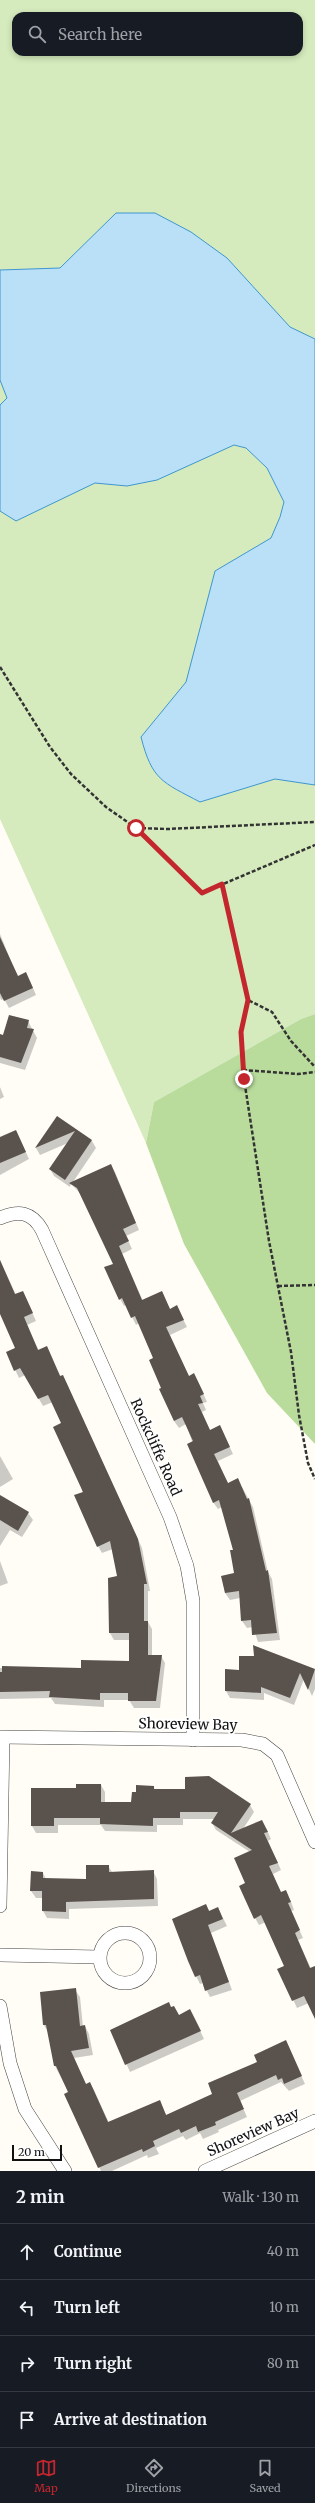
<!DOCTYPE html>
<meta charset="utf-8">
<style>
:root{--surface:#171b24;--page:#20242c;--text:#f1f3f6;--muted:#9ea1a6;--line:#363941;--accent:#c4262e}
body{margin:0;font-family:Merriweather,serif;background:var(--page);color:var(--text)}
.scale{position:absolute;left:12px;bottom:10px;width:50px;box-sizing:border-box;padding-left:4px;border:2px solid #111;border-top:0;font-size:11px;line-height:14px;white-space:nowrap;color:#111;-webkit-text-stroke:3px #fff;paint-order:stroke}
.stop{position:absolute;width:12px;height:12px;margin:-9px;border:3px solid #c4262e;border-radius:50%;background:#fff}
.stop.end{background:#c4262e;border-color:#fff;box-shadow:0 1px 4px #0008}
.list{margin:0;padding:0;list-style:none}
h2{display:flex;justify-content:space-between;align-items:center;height:52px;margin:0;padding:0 16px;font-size:17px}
h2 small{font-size:13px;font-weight:400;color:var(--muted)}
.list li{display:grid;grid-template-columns:26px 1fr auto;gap:12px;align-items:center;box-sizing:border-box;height:56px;padding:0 16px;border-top:1px solid var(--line)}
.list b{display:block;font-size:15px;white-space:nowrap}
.list em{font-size:13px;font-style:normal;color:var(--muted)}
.icon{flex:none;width:22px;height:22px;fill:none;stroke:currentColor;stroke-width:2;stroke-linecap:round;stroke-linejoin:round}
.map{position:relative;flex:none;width:315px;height:2171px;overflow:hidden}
.search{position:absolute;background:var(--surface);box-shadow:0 2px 6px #0003;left:12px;right:12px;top:12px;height:44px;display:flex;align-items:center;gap:10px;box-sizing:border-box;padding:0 14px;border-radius:12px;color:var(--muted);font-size:15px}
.sheet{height:276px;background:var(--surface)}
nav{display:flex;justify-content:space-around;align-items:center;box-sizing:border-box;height:56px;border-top:1px solid var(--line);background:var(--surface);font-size:11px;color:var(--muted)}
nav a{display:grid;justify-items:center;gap:2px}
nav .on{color:var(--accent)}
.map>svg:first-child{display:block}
</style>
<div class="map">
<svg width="315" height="2171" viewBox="0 0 315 2171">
<rect width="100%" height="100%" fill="#fffdf5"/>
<path fill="#d5ebbd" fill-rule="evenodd" d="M0 0H315V1014L301 1019 154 1102 146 1143 0 819ZM16 16H299V52H16Z"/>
<path fill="#b9dc9c" d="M315 1014V1444L267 1393 184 1244 146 1143 154 1102 301 1019Z"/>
<path fill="#b9e0f7" stroke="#3f96cf" d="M116 213H155L191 232 227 258 290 327 315 339V785L275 779 200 802C162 782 152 780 141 737L186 682 215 571 271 538 280 517 284 502 267 468 246 448 234 445 157 480 127 486 95 483 16 521 0 511V405L7 398 0 380V270L60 268Z"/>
<g fill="#0003">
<path d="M0 934 17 976 30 981 36 995 9 1008 4 999 1 1000 0 997Z"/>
<path d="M10 1016 28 1021 37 1038 25 1070 0 1063V1043Z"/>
<path d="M0 1087 4 1097 0 1099Z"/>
<path d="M57 1117 92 1141 96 1148 73 1182 111 1165 115 1172 139 1230 126 1236 132 1249 122 1254 143 1301 162 1292 170 1310 177 1307 187 1327 170 1335 189 1377 198 1382 207 1402 203 1403 206 1410 202 1412 210 1431 220 1427 233 1454 218 1461 228 1484 242 1487 253 1507 268 1572 272 1579 280 1640 258 1642 253 1627 247 1628 242 1621 240 1598 230 1600 225 1593 222 1576 235 1574 234 1551 222 1507 218 1509 213 1502 186 1424 179 1428 174 1421 160 1389 163 1388 154 1358 139 1323 136 1325 126 1305 124 1306 120 1299 115 1264 81 1194 71 1184 70 1187 54 1176 50 1169 68 1143 40 1155 36 1148Z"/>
<path d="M16 1131 29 1159 0 1175V1138Z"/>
<path d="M0 1260 16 1295 26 1299 36 1321 27 1325 39 1351 47 1347 61 1377 66 1383 142 1548 150 1591H148V1622L152 1629V1656H161L165 1663 160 1708H134L129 1700H104V1707L55 1704 51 1698 0 1699V1668L82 1669 130 1662V1640H114L110 1633 118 1577 113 1549 102 1553 98 1546 63 1424 53 1402 43 1406 25 1375 19 1378 7 1353 16 1348 0 1311Z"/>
<path d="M0 1456 13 1479 0 1487Z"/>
<path d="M0 1496 28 1513 33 1520 22 1537 10 1530 0 1546Z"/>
<path d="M0 1561 8 1583 0 1586Z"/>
<path d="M254 1647 315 1670V1689L312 1696 304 1679 294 1705 264 1693V1700L230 1698 226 1691 240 1671 256 1657Z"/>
<path d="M101 1785 105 1792V1803H132L136 1793 153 1787 156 1790 250 1805 254 1812 243 1829 266 1828 271 1839 268 1841 281 1870 273 1874 281 1893 290 1899 294 1910 291 1911 303 1938 298 1940 311 1969 315 1967V2016L309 2003 297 2008 279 1970 285 1966 266 1922 259 1925 255 1918 250 1852 216 1830 212 1823 215 1819H183V1825H157V1832L105 1831 101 1825H58V1833H36L32 1826 77 1789Z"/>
<path d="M108 1866 112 1872 153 1871 157 1879 158 1906 69 1909V1919L47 1918 43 1911V1898H36L31 1891 43 1873 46 1879 87 1880Z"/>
<path d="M206 1905 210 1912 218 1908 227 1926 211 1933 232 1990 210 1997 203 1983 200 1984 196 1976Z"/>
<path d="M75 1990 80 1997 83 2027 85 2026 89 2034 93 2055 74 2058 86 2085 90 2083 94 2090 109 2123 159 2101 167 2116 214 2094 289 2049 305 2084 289 2091 281 2082 240 2101 247 2117 218 2130 219 2132 203 2139 200 2133 186 2140 183 2136 156 2148 159 2154 148 2158 147 2155 112 2171H101L65 2095 69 2093 55 2066 48 2032 44 2025 41 1993Z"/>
<path d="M171 2008 179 2016 194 2018 204 2039 130 2072 111 2030Z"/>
</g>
<g fill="#5a524d">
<path d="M0 937 18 976 26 972 33 988 4 1001 0 993Z"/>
<path d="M9 1015 29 1020 27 1028 34 1029 21 1063 0 1057V1034L3 1035Z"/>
<path d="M57 1116 92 1140 65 1180 49 1169 75 1131 35 1148Z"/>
<path d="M16 1130 26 1152 0 1163V1137Z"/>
<path d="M111 1164 136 1223 123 1229 129 1241 119 1246 142 1300 162 1291 170 1309 177 1305 184 1320 166 1327 189 1376 194 1373 204 1394 200 1396 203 1403 198 1404 210 1430 220 1425 230 1447 214 1454 228 1483 238 1478 247 1499 249 1498 266 1571 268 1570 277 1633 252 1635 251 1620 241 1621 239 1591 225 1593 221 1576 234 1573 230 1550H233L219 1500 213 1503 187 1444 193 1441 182 1417 174 1421 159 1389 161 1388 149 1360 153 1358 135 1316 131 1318 122 1298 119 1300 104 1267 113 1264 77 1188 69 1183Z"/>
<path d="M0 1260 15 1294 23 1291 33 1313 24 1317 38 1350 47 1346 60 1376 63 1375 138 1539 147 1584H144V1621H148V1655H162L156 1701H128V1693H100V1700L49 1697 50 1691 0 1692V1672H2V1666L81 1668V1660L129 1661V1633H109L108 1578 117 1576 110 1541 97 1547 74 1495 83 1492 53 1427 61 1423 48 1395 38 1399 20 1368 14 1371 6 1352 15 1348 0 1314Z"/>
<path d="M0 1495 29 1512 18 1531 0 1520Z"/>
<path d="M253 1645 315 1669 308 1690 300 1673 290 1698 261 1687V1693L225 1691V1669L239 1670V1656H254Z"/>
<path d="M209 1776 251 1804 231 1833 262 1820 268 1832 264 1833 278 1863 269 1866 281 1892 286 1890 291 1902 288 1903 300 1930 295 1933 310 1968 315 1966V2019L304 1996 292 2001 277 1969 284 1966 261 1915 254 1919 239 1886 245 1883 234 1858 252 1850 211 1823 218 1812H180V1818H153V1826L100 1824V1818H54V1826H31V1788H76V1784H101V1802H131L132 1792H136V1785L154 1786V1789H185V1777Z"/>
<path d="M86 1865H109V1872L154 1870V1899L66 1902V1912L42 1911V1891H30L31 1871 43 1872V1878L86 1879Z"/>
<path d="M206 1904 209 1911 218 1907 223 1919 208 1925 229 1982 205 1991 200 1975 195 1977 188 1961 172 1919Z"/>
<path d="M76 1988 80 2026 85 2025 89 2048 71 2051 86 2084 90 2082 108 2122 160 2100 166 2115 212 2094 208 2083 257 2062 254 2055 286 2040 302 2076 284 2084 282 2078 278 2080 276 2075 237 2093 244 2109 215 2122 216 2125 198 2132 196 2126 181 2133 179 2129 153 2141 155 2146 143 2152 142 2149 98 2168 64 2094 68 2092 56 2066H54L46 2025H43L40 1992Z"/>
<path d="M169 2002 171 2007 174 2006 179 2015 190 2009 201 2031 125 2065 110 2030Z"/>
</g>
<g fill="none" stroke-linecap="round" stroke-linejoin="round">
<defs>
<g id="minor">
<path d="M0 1218C19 1210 32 1212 42 1230L170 1517 187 1566 193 1601V1740"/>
<path d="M0 1737 242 1740 263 1744 277 1755 315 1842"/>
<path d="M0 1906 3 1738"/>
<circle cx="125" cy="1958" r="25"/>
<path d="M0 1955 99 1957"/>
<path d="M0 2006 10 2063 25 2109 65 2171"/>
<path d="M205 2171 315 2121"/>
</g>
</defs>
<use href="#minor" stroke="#444" stroke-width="14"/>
<g stroke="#333" stroke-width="2.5" stroke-dasharray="4 2" stroke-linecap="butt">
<path d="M0 667 50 747 71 774 106 807 136 828 202 893 315 845"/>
<path d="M136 828 168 829 315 822"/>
<path d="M222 884 248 1000 272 1012 291 1041 315 1067"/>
<path d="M248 1000 241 1032 244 1079 269 1241 291 1352 299 1415 308 1463 315 1479"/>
<path d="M243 1070 298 1074 315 1072"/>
<path d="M278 1286 315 1285"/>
</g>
<use href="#minor" stroke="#fff" stroke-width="13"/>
</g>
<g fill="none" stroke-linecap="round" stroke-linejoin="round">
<path stroke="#c4262e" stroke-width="5" d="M136 828 202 893 222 884 248 1000 241 1032 244 1079"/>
</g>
<g text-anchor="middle" stroke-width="4" stroke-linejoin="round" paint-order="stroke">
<g font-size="14" fill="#111" stroke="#fff">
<text transform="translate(156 1447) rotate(66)" y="5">Rockcliffe Road</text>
<text transform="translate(188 1724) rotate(1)" y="5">Shoreview Bay</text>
<text transform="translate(253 2132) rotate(-24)" y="5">Shoreview Bay</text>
</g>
</g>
</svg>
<div class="scale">20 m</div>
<div class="stop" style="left:136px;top:828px"></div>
<div class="stop end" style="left:244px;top:1079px"></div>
<div class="search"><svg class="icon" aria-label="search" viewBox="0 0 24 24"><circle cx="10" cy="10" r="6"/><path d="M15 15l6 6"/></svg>Search here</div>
</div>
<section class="sheet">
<h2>2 min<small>Walk · 130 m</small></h2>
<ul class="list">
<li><svg class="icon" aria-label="ahead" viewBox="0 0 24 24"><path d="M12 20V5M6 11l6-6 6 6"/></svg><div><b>Continue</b></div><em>40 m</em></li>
<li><svg class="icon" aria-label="left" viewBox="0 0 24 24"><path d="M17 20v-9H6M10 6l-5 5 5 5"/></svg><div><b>Turn left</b></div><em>10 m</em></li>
<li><svg class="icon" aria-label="right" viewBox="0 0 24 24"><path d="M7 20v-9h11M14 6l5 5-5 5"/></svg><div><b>Turn right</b></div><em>80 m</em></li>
<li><svg class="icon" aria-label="arrive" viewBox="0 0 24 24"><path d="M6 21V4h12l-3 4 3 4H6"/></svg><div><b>Arrive at destination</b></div></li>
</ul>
</section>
<nav>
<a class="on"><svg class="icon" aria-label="map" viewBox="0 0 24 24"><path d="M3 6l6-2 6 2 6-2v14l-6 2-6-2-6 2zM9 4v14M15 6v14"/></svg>Map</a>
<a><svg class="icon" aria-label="directions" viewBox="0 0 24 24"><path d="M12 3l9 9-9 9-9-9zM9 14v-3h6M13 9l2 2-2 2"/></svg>Directions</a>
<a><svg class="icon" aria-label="saved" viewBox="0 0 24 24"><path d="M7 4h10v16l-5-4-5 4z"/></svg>Saved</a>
</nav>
